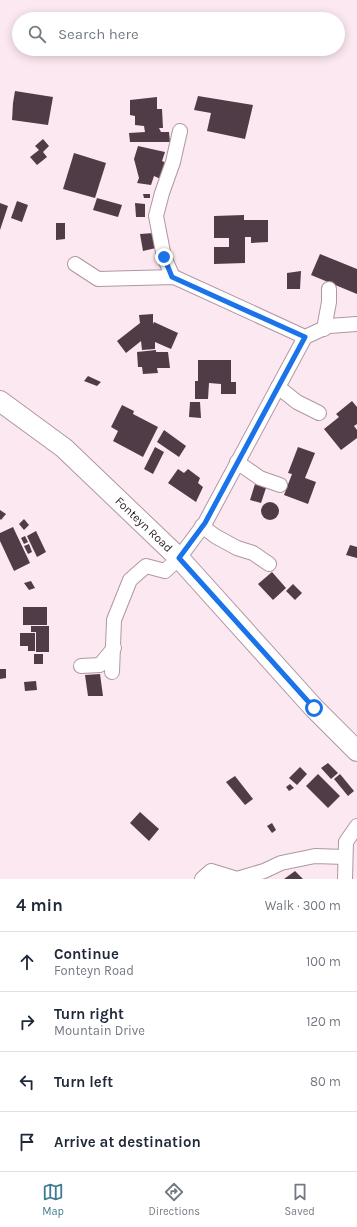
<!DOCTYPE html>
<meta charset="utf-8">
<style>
:root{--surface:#fff;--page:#f2f2f3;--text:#1f2937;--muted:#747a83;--line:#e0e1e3;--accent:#3f7b92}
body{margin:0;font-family:Karla,sans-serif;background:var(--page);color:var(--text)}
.stop{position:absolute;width:12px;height:12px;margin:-9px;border:3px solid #1a73e8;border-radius:50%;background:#fff}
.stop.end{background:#1a73e8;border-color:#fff;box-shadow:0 1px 4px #0008}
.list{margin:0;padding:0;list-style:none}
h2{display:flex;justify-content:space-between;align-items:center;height:52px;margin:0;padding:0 16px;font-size:17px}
h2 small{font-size:13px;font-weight:400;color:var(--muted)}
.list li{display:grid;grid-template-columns:26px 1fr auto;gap:12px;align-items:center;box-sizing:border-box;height:60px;padding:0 16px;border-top:1px solid var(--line)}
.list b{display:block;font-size:15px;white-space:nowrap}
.list p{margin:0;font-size:13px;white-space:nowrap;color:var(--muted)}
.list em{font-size:13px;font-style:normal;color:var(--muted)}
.icon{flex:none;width:22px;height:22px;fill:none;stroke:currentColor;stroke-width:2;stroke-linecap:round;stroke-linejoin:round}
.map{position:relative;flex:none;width:357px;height:879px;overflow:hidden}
.search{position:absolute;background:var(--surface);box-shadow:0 2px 10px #0003;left:12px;right:12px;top:12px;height:44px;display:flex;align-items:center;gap:10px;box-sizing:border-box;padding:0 14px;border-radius:22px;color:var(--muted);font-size:15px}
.sheet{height:292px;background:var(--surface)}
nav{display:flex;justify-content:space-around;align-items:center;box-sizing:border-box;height:56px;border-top:1px solid var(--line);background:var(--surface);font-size:11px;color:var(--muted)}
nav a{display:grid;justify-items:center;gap:2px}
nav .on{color:var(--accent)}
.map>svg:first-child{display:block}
</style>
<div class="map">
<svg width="357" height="879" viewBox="0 0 357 879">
<rect width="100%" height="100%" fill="#fce8f1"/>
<g fill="#503c46">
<path d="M15 91 53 97 48 125 12 120 13 103Z"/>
<path d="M198 96 253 105 245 139 207 131 211 113 194 110Z"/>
<path d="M157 97V109H162L163 128H159L161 132H169L170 142H130L129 133 145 132 144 126 135 125V116L130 115V100Z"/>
<path d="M43 139 49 146 43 152 47 157 37 165 30 157 39 150 35 146Z"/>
<path d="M138 146 165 152 162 161 166 163 163 180 154 176 151 185 137 183 139 178 134 159Z"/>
<path d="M74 153 106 163 95 198 63 189Z"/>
<path d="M143 194H150V198H144Z"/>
<path d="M97 198 122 205 118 217 93 210Z"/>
<path d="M17 201 28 205 22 222 11 218Z"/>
<path d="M0 203 8 206 0 230Z"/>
<path d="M135 203 145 204V217H136Z"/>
<path d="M244 215V220H268V242L251 243V237H245V263L214 264V247H229V238H214V216Z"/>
<path d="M56 223H65V239L56 240Z"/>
<path d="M154 233 156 248 143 251 140 234Z"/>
<path d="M320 254 357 269V294L311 275Z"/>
<path d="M301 271 300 289H287V273Z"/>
<path d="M153 314V324L154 322 178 333 171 349 155 342V349L142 350 141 341 126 353 117 341 140 323 139 315Z"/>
<path d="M156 350V352H168L170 368H157L158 373 143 374 142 367H138L137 352Z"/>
<path d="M198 360H231V382H236V394H221V384L209 383 208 399H195V381H198Z"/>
<path d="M88 376 101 382 97 386 84 381Z"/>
<path d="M352 401 357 407V424L354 426 357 430V438L341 450 324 429 339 417 336 414Z"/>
<path d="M190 402H200L201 418 189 417Z"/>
<path d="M122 405 134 411 133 414 158 427 143 457 113 441 118 431 111 427Z"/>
<path d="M164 430 186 446 179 457 157 442Z"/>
<path d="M155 447 164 452 153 474 144 469Z"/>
<path d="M298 447 315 453 305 478 316 482 308 504 284 495 292 474 288 473Z"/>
<path d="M178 469 184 473 188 469 200 478 198 483 203 487 196 502 168 483Z"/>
<path d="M255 484 266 488 261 503 250 500Z"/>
<circle cx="270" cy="511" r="9"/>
<path d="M0 510 6 514 1 520 0 519Z"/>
<path d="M24 519 29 525 24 530 19 524Z"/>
<path d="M13 527 30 563 14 571 0 541V533Z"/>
<path d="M36 531 46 552 37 557 27 536Z"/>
<path d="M25 536 28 542 24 544 21 538Z"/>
<path d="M29 544 32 552 28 554 24 546Z"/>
<path d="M350 545 357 547V558L346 555Z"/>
<path d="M272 572 286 588 273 600 258 584Z"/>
<path d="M31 581 35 588 29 590 24 583Z"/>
<path d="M293 584 302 593 295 600 286 591Z"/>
<rect x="23" y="607" width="24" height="18"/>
<path d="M31 626H49V652H36V632H31Z"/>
<path d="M20 633H35V651H28V646H20Z"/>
<rect x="34" y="654" width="9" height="10"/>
<path d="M0 669H6V678L0 679Z"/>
<path d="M100 674 103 696H88L85 675Z"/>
<path d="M36 681 37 690 25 691 24 682Z"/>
<path d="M328 763 338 773 331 779 321 768Z"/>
<path d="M300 767 307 774 297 785 289 778Z"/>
<path d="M318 774 340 796 328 808 306 786Z"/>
<path d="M340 774 354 791 348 796 334 779Z"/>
<path d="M235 776 253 799 245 805 226 782Z"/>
<path d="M290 784 294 788 289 791 286 787Z"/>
<path d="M140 812 159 829 149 841 130 823Z"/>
<path d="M272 823 276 830 272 833 267 826Z"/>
<path d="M295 871 303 879H284Z"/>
</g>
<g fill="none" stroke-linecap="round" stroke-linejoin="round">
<defs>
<g id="street">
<path d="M75 264 98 279 174 277 305 337"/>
<path d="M173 277 164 257 156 216 162 193 173 162 180 131"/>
<path d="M324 329 329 302V289"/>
<path d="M278 387 297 402 319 413"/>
<path d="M237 462 260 478 280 485"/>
<path d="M202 526 215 536 237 548 253 553 269 564"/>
<path d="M81 666 100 665 114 648"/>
<path d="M112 672 114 620 130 580 146 566 165 571 179 558 205 523 305 337 329 326 357 324"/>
<path d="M202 879 211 871 237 879 264 871 281 863 315 856 345 857"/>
<path d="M345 879 346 842 357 826"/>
</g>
<g id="secondary">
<path id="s1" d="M0 401 64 448 179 558 314 708 357 751"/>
</g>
</defs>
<use href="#street" stroke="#af97a2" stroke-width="16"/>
<use href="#secondary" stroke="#af97a2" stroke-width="22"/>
<use href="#street" stroke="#fff" stroke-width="14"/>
<use href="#secondary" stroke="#fff" stroke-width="20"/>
</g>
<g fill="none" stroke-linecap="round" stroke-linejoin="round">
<path stroke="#1a73e8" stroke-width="5" d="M164 257 172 277 305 337 205 523 179 558 314 708"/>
</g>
<g text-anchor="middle" stroke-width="4" stroke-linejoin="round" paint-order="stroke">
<g font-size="12" fill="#251c21" stroke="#fffafc">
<text dy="4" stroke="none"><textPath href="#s1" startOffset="190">Fonteyn Road</textPath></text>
</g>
</g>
</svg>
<div class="stop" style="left:314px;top:708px"></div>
<div class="stop end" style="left:164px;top:257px"></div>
<div class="search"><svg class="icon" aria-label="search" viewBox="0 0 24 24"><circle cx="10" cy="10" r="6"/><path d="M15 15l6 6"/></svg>Search here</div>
</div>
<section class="sheet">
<h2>4 min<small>Walk · 300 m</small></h2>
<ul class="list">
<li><svg class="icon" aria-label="ahead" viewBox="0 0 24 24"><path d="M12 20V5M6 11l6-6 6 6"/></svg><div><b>Continue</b><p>Fonteyn Road</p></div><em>100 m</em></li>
<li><svg class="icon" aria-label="right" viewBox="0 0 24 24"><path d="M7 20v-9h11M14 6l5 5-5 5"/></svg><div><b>Turn right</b><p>Mountain Drive</p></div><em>120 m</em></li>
<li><svg class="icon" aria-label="left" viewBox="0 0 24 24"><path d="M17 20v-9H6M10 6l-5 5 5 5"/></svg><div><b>Turn left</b></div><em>80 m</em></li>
<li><svg class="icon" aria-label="arrive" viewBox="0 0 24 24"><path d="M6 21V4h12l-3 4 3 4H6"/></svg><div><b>Arrive at destination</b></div></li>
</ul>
</section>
<nav>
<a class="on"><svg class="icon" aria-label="map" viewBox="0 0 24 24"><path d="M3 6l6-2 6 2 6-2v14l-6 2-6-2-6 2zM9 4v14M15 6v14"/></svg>Map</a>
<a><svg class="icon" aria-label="directions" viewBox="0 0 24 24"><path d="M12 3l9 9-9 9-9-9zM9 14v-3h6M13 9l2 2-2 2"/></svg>Directions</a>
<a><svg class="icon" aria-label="saved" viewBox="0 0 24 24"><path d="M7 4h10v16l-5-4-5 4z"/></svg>Saved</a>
</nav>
